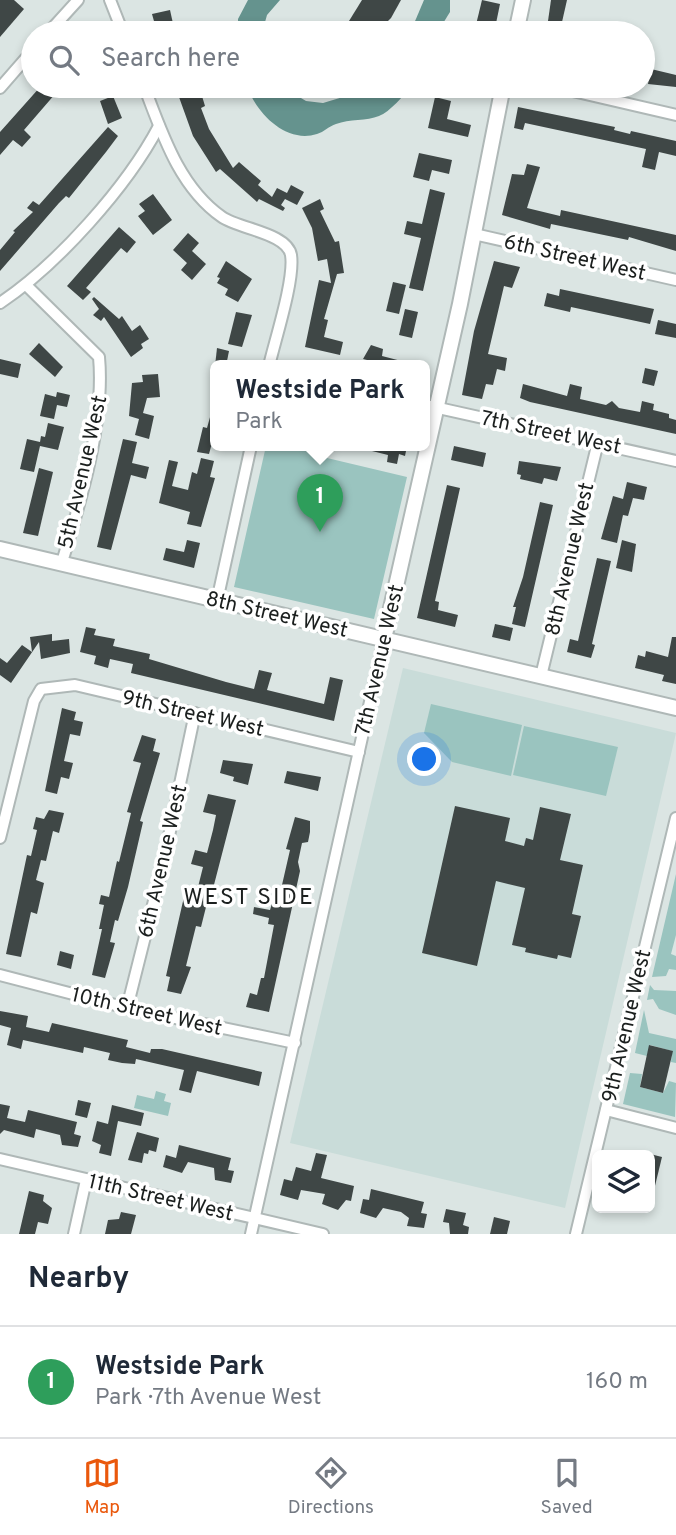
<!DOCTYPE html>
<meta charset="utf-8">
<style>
:root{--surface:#fff;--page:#f6f6f7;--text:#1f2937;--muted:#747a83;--line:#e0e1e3;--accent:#ea580c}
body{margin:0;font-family:Overpass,sans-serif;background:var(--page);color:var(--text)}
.controls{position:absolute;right:21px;bottom:21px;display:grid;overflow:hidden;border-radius:10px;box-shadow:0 4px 10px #0003}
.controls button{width:63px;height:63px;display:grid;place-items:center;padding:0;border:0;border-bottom:2px solid var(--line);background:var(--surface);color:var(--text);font:35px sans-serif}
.you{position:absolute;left:425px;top:760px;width:24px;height:24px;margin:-18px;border:5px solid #fff;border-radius:50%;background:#1a73e8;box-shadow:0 0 0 10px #1a73e833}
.badge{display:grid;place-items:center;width:46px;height:46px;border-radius:50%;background:var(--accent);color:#fff;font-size:23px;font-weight:700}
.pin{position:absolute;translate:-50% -58px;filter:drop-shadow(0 2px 4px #0008)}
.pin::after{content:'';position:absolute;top:37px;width:24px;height:21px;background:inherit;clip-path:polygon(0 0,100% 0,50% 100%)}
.popup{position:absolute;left:210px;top:360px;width:220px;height:91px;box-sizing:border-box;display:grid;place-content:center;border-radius:10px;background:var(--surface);filter:drop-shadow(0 2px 5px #0005);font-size:23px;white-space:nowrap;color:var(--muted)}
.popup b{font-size:26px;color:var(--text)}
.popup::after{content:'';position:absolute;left:50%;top:100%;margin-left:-14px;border:14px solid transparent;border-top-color:var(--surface)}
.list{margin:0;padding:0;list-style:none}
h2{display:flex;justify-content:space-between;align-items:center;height:91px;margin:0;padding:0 28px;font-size:30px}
h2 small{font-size:23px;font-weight:400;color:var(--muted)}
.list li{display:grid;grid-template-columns:46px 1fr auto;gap:21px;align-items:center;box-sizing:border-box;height:112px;padding:0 28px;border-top:2px solid var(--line)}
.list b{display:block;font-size:26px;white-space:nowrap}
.list p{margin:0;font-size:23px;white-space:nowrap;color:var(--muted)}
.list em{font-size:23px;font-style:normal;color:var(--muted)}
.icon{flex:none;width:38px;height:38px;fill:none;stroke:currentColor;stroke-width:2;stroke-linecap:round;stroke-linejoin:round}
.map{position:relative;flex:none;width:676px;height:1234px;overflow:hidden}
.search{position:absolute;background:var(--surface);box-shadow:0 4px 10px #0003;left:21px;right:21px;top:21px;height:77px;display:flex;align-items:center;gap:18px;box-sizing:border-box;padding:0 24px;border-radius:38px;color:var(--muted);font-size:26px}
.sheet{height:203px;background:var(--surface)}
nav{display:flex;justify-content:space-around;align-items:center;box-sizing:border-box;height:98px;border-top:2px solid var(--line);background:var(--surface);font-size:19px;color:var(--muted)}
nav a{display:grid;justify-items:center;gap:4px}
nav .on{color:var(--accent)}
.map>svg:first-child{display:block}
</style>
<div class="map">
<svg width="676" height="1234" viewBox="0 0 676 1234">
<rect width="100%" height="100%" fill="#dbe5e3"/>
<path fill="#c9dcd9" d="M403 668 676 733 565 1208 290 1143Z"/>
<g fill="#9ac4bf">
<path d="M266 446H329L327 458 407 477 374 619 234 587Z"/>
<path d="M431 704 522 725 511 776 452 762 424 733Z"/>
<path d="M524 726 618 747 606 796 513 775Z"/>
<path d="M676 874V935L671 954 676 956V970L669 969 666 976 652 977Z"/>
<path d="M650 985 654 990 676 991V1015L659 1009 653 999 647 1000Z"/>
<path d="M644 1010 649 1033 676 1039V1063L671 1062 672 1051 650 1045 647 1056 635 1053Z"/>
<path d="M630 1073 642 1074 640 1087 663 1093 669 1081 676 1083 675 1117 623 1104Z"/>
<path d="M156 1091 166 1094 164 1101 171 1103 168 1116 134 1108 137 1095 154 1099Z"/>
</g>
<g fill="#65938e">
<path d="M248 0H280L267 15 262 33H238V19Z"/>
<path d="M424 0H450V12L437 33H410Z"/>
<path d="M247 86H281L306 101 323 103 353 94 360 86H411C404 95 390 112 379 116 367 121 349 119 336 124 329 126 324 132 317 134 286 144 256 113 247 86Z"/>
</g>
<g fill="#3f4746">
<path d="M0 0H14L24 9 0 37Z"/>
<path d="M362 0H401L391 18 376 33H366L349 21Z"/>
<path d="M482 0 500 4 494 33H474Z"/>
<path d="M551 0H567L562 22 548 21Z"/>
<path d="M170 10 174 28 157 32 152 14Z"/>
<path d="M651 69 676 75V87L648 84Z"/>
<path d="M41 86H62L24 130 31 137 22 147 13 140 0 155V132Z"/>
<path d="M175 86H199L205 106 201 108 209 129 233 168 239 162 261 181 258 185 272 197 277 188 287 193 291 185 304 192 297 205 285 199 281 205 285 208 283 211 259 199 257 202 220 169 216 172 193 136Z"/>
<path d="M113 96 122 118 108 124 100 101Z"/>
<path d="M435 97 451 101 447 119 471 125 468 137 428 128Z"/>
<path d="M518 107 615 127 614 130 630 134 631 131 676 141V156L659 152 655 170 642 167 646 149 525 123 523 130 514 128Z"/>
<path d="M108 127 118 136 106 152 69 198 66 196 59 203 0 271V250L15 232 13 231 33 212 27 208 33 201 39 205Z"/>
<path d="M419 153 452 160 449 174 432 170 429 181 413 177Z"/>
<path d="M527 164 540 167 527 208 560 216 561 210 676 235V251L629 237 628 240 551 224 550 229 502 215 512 174 524 175Z"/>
<path d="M430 189 445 193 423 291 409 288 421 238 404 234 407 221 422 224Z"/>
<path d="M153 194 172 220 153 235 138 216 145 211 139 204Z"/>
<path d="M320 199 324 209 320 211 335 242 339 241 344 273 337 274 324 319 328 320 324 337 343 342 340 355 305 347 319 280 331 283 327 259 318 261 312 228 302 208Z"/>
<path d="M119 227 136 242 127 253 121 248 86 288 91 292 83 300 67 286Z"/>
<path d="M188 233 199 243 192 251 206 264 192 280 181 270 187 263 173 250Z"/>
<path d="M226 261 252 279 238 302 225 295 228 289 217 283 220 278 217 277Z"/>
<path d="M494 261 520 267 512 288 504 286 488 354 507 358 505 371 497 369 493 385 486 384 482 399 462 395 474 331Z"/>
<path d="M393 282 406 285 399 314 386 311Z"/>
<path d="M560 289 654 309 650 324 571 307 570 312 544 306 547 293 559 296Z"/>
<path d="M94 297 119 319 122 316 132 331 140 325 149 339 141 344 143 348 131 357 104 317 101 321 93 315 99 309 92 299Z"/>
<path d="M405 309 418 312 412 338 399 335Z"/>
<path d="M236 312 252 315 242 347 228 344Z"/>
<path d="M658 320 676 324V338L655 334Z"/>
<path d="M39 343 63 367 55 377 29 354Z"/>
<path d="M371 345 383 349 382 356 409 363V366H378L379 363 363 359Z"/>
<path d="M217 348 229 351 226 366H215Z"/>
<path d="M0 359 21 364 18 378 0 374Z"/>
<path d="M645 368 658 371 654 386 642 383Z"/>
<path d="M158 374 160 397 147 398 143 413 154 416 149 439 135 435 139 419 129 416 132 383 143 382 142 375Z"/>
<path d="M523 384 567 396 570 384 582 387 580 399 606 405 612 401 619 408 640 412 642 401 654 404 653 410 669 414V418L676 420V434L530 402 520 398Z"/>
<path d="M57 392 70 395 67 407 57 405 54 419 40 416 45 394 56 397Z"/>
<path d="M212 410H215V443H212L209 454 197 452 203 427 207 428Z"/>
<path d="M48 423 64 427 58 450 40 446 34 472 20 469 27 439 40 442 41 436 45 437Z"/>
<path d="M123 439 137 442 132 463 149 467 146 479 131 475 111 550 97 547Z"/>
<path d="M368 446H407L405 456 399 454 397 464 387 462 388 455 368 450Z"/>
<path d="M454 446 486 453 483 467 451 460Z"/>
<path d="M201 458 214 461 210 477 215 478 201 527 187 524 190 512 159 503 169 460 178 462 172 486 188 490 192 472 197 474Z"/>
<path d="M519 461 561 467 557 481 544 478 542 484 520 479 521 475 517 474Z"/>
<path d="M39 468 53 472 38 536 23 533Z"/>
<path d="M627 482 647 487 644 500 633 498 628 516 623 515 617 543 601 539 613 496 623 499Z"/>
<path d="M447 485 460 488 435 601 439 602 438 610 458 615 455 627 417 618Z"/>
<path d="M540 502 553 505 525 627 512 624 516 607H513L523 577Z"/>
<path d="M187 540 200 543 194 568 163 560 166 548 184 552Z"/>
<path d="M622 540 636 544 632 572 616 568Z"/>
<path d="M597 558 611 561 592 644 595 645 591 658 567 652 570 639 578 641Z"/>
<path d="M495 624 513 628 510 641 492 637Z"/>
<path d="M86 627 96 629 94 635 115 639 113 646 150 654 149 659 226 682 254 689 259 670 272 673 267 690 324 704 330 677 343 680 334 721 131 673 133 664 110 659 108 668 94 664 96 656 80 652Z"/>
<path d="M52 634V641L69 639 70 653 41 659 39 642 11 683 0 675V658L7 663 22 645 32 652 30 637Z"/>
<path d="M672 637H676V684L662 681 664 675 635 668 638 655 645 657 646 651 668 657Z"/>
<path d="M62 708 76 712 74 720 83 722 80 736 70 734 64 761 73 763 69 779 61 777 57 794 45 791Z"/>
<path d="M142 735 156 739 153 751 160 753 140 821 143 822 128 887 118 921 115 920 110 942 115 943 105 978 92 975 102 929H99L104 905 99 904 101 895 109 897 117 861 119 862 131 813 127 812 141 763 133 761Z"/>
<path d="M223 760 253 764 248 785 233 781 234 777 220 773Z"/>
<path d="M287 771 321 777 318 791 284 783Z"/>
<path d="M208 794 236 800 209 904 207 903 201 927 196 926 186 966 191 967 181 994 167 991 170 977 166 976 186 888 194 890 195 886 198 887 203 867 191 864 195 850 207 853 213 830 216 815 203 812Z"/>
<path d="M455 806 510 818 505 841 524 846 526 838 533 840 540 807 571 814 560 860 583 865 572 914 581 916 571 958 558 955 557 959 525 952 526 948 512 945 525 888 496 881 477 966 422 953Z"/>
<path d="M49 810 64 813 59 833 53 831 46 861 41 860 36 880 44 883 37 914 31 912 21 957 6 954 27 855 31 856 37 830 33 829 36 817 44 819Z"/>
<path d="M295 817 310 821V832L308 842 302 843 298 862 300 871 269 1012 246 1007 250 993 257 995 261 978H264L274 925 268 924 269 918 253 914 254 907 270 910 274 897 279 898 290 850 286 849Z"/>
<path d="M60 951 74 955 71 969 57 965Z"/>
<path d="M0 1011 28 1016 26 1027 49 1032 52 1023 128 1040 126 1047 150 1053 151 1049H162L262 1072 259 1086 197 1071 191 1093 179 1090 184 1070 136 1059 135 1064 122 1063 108 1060 110 1053 84 1047 83 1053 23 1040 21 1049 7 1045 11 1028 0 1025Z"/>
<path d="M649 1045 673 1051 663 1093 640 1087Z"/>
<path d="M78 1100 91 1103 87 1118 75 1115Z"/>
<path d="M0 1104 10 1106 7 1118 25 1122 28 1110 77 1122 74 1134 81 1136 78 1147 62 1145 60 1135 36 1129 34 1138 4 1130 0 1134Z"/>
<path d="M112 1105 144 1113 141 1126 118 1121 111 1156 99 1153 101 1145 92 1141 97 1121 108 1124Z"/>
<path d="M137 1132 159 1138 156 1152 149 1150 148 1154 144 1153 142 1163 128 1160Z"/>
<path d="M179 1145 231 1158 228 1170 234 1171 231 1183 215 1180 214 1168 197 1164 188 1162 182 1173 163 1167 166 1155 176 1158Z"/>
<path d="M316 1153 327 1155 321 1178 354 1186 351 1201 346 1200 338 1210 322 1204 325 1194 301 1190 298 1200 280 1195 284 1179 292 1181 296 1167 311 1171Z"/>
<path d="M650 1154 662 1157 653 1194 650 1193Z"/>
<path d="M371 1189 424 1202 421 1213 427 1214 424 1228 407 1226 409 1218 401 1212 383 1208 376 1218 360 1213 363 1199 369 1200Z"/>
<path d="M29 1191 44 1195 43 1201 52 1208 48 1224 38 1222 35 1234H19Z"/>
<path d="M446 1209 466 1213 463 1225 469 1227 468 1234H450L449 1223 443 1222Z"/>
<path d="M121 1212 136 1215 131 1234H105L108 1220 119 1219Z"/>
<path d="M494 1217 510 1221 507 1234H490Z"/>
</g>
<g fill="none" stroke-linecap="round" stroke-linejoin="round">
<defs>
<g id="minor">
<path d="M110 0 123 33"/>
<path d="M48 33 78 0"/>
<path d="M144 86C162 133 179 187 222 217 239 229 287 233 291 255 295 279 275 340 269 366"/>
<path d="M551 86 676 115"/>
<path d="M0 88 33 50"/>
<path d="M474 234 676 280"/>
<path d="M27 286 99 357C105 421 81 501 62 562"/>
<path d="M0 303C57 265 127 187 159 126"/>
<path d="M425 405 676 461"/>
<path d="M217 601 251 446"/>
<path d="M541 676 598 442"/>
<path d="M0 838 34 701 41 689 75 685 359 752"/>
<path d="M0 975 127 1008 295 1043"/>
<path d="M127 1008 162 869 195 713"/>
<path d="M606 1110 676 1128"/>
<path d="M0 1159 323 1234"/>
<path d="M74 1234 86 1180"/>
<path d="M251 1234 384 639"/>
<path d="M576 1234 676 818"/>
</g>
<g id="tertiary">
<path d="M516 33 523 0"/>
<path d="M0 549 676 708"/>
<path d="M384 639 460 304 503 86"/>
</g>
</defs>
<use href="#minor" stroke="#afb8b7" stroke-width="14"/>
<use href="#tertiary" stroke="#afb8b7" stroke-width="18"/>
<use href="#minor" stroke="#fff" stroke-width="10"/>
<use href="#tertiary" stroke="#fff" stroke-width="14"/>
</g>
<g text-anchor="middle" stroke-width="7" stroke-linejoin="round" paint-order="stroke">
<g font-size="21" fill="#1b1f1e" stroke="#fff">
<text transform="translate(575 257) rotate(13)" y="7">6th Street West</text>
<text transform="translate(551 432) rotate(12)" y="7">7th Street West</text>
<text transform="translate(82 472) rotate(-77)" y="7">5th Avenue West</text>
<text transform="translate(569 559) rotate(-77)" y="7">8th Avenue West</text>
<text transform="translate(277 614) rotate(13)" y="7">8th Street West</text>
<text transform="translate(379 660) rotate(-77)" y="7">7th Avenue West</text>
<text transform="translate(193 713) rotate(13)" y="7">9th Street West</text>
<text transform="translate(162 861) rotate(-77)" y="7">6th Avenue West</text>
<text transform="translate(147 1011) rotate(13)" y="7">10th Street West</text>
<text transform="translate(626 1026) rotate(-77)" y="7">9th Avenue West</text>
<text transform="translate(161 1197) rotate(13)" y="7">11th Street West</text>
</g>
<g font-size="23" letter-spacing="2" fill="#1b1f1e" stroke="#fff">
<text x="249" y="904">WEST SIDE</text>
</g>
</g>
</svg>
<div class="controls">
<button><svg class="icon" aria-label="layers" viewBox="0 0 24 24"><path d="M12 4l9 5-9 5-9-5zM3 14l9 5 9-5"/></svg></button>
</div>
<div class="you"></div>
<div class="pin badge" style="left:320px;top:532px;background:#2e9e5b">1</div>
<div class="popup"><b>Westside Park</b>Park</div>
<div class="search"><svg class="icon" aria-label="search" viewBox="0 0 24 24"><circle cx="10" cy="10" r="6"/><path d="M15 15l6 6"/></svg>Search here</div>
</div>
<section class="sheet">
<h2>Nearby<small></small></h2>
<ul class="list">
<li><span class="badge" style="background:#2e9e5b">1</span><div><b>Westside Park</b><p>Park · 7th Avenue West</p></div><em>160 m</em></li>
</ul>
</section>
<nav>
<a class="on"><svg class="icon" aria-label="map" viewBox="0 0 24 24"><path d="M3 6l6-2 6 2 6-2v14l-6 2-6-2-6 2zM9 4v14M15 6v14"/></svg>Map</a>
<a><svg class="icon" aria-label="directions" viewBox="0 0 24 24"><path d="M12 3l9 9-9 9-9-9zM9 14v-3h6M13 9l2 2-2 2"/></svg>Directions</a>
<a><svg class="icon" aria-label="saved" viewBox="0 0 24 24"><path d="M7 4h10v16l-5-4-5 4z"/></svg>Saved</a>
</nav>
